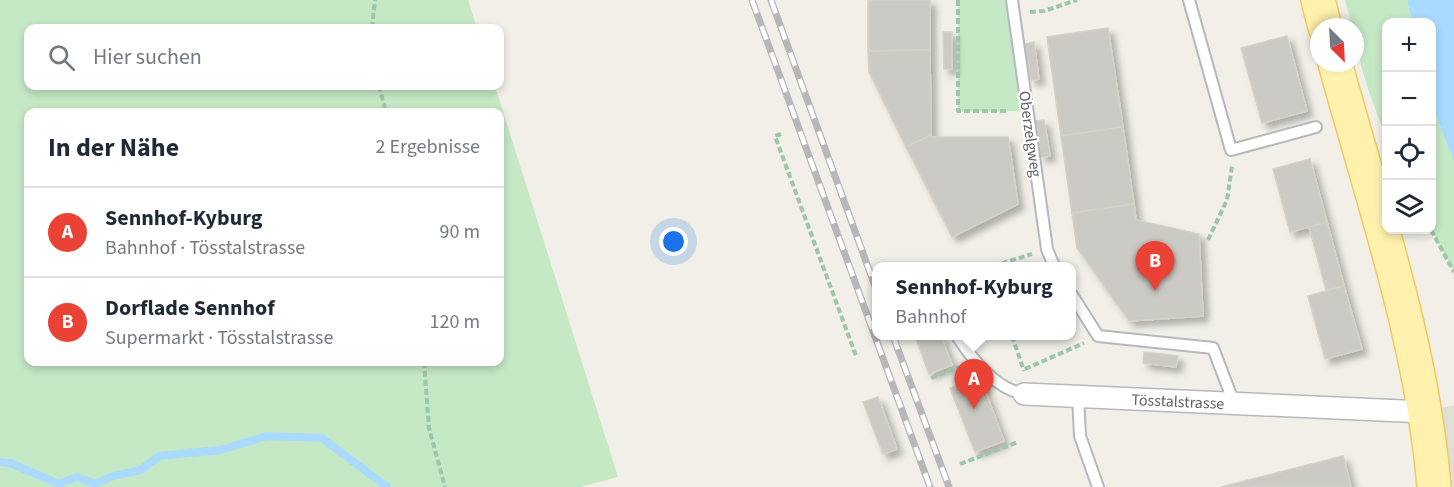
<!DOCTYPE html>
<html lang="de">
<meta charset="utf-8">
<style>
:root{--surface:#fff;--page:#f2f2f3;--text:#1f2937;--muted:#747a83;--line:#e0e1e3;--accent:#ea4335}
body{margin:0;font-family:"Source Sans 3",sans-serif;background:var(--page);color:var(--text)}
.controls{position:absolute;right:18px;top:18px;display:grid;overflow:hidden;border-radius:12px;box-shadow:0 3px 9px #0003}
.controls button{width:54px;height:54px;display:grid;place-items:center;padding:0;border:0;border-bottom:2px solid var(--line);background:var(--surface);color:var(--text);font:30px sans-serif}
.compass{position:absolute;left:1310px;top:18px;width:54px;height:54px;border-radius:50%;background:var(--surface);box-shadow:0 3px 9px #0003;rotate:156deg}
.you{position:absolute;left:674px;top:242px;width:21px;height:21px;margin:-15px;border:4px solid #fff;border-radius:50%;background:#1a73e8;box-shadow:0 0 0 9px #1a73e833}
.badge{display:grid;place-items:center;width:39px;height:39px;border-radius:50%;background:var(--accent);color:#fff;font-size:20px;font-weight:700}
.pin{position:absolute;translate:-50% -50px;filter:drop-shadow(0 2px 3px #0008)}
.pin::after{content:'';position:absolute;top:32px;width:21px;height:18px;background:inherit;clip-path:polygon(0 0,100% 0,50% 100%)}
.popup{position:absolute;left:872px;top:262px;width:204px;height:78px;box-sizing:border-box;display:grid;place-content:center;border-radius:12px;background:var(--surface);filter:drop-shadow(0 2px 4px #0005);font-size:20px;white-space:nowrap;color:var(--muted)}
.popup b{font-size:22px;color:var(--text)}
.popup::after{content:'';position:absolute;left:50%;top:100%;margin-left:-12px;border:12px solid transparent;border-top-color:var(--surface)}
.list{margin:0;padding:0;list-style:none}
h2{display:flex;justify-content:space-between;align-items:center;height:78px;margin:0;padding:0 24px;font-size:26px}
h2 small{font-size:20px;font-weight:400;color:var(--muted)}
.list li{display:grid;grid-template-columns:39px 1fr auto;gap:18px;align-items:center;box-sizing:border-box;height:90px;padding:0 24px;border-top:2px solid var(--line)}
.list b{display:block;font-size:22px;white-space:nowrap}
.list p{margin:0;font-size:20px;white-space:nowrap;color:var(--muted)}
.list em{font-size:20px;font-style:normal;color:var(--muted)}
.icon{flex:none;width:33px;height:33px;fill:none;stroke:currentColor;stroke-width:2;stroke-linecap:round;stroke-linejoin:round}
.map{position:relative;flex:none;width:1454px;height:487px;overflow:hidden}
.search{position:absolute;background:var(--surface);box-shadow:0 3px 9px #0003;left:24px;top:24px;width:480px;height:66px;display:flex;align-items:center;gap:15px;box-sizing:border-box;padding:0 21px;border-radius:12px;color:var(--muted);font-size:22px}
.panel{position:absolute;background:var(--surface);box-shadow:0 3px 9px #0003;left:24px;top:108px;width:480px;height:258px;border-radius:12px}
.map>svg:first-child{display:block}
</style>
<div class="map">
<svg width="1454" height="487" viewBox="0 0 1454 487">
<defs>
<filter id="shadow"><feDropShadow dx="5.5" dy="5.5" stdDeviation="3" flood-color="#0004"/></filter>
</defs>
<rect width="100%" height="100%" fill="#f1efe8"/>
<path fill="#e1ded6" d="M1454 405V487H1434L1425 412Z"/>
<g fill="#c5e8c5" fill-rule="evenodd">
<path d="M0 0H468L477 28H28V86H495L618 477 580 487H0ZM28 112H500V362H28Z"/>
<path d="M958 0H1012L1028 111H958Z"/>
<path d="M1345 0H1407L1412 22H1386V138C1375 107 1355 60 1355 27H1352Z"/>
<path d="M1432 105 1454 162V272L1431 230Z"/>
</g>
<path fill="#aadaff" d="M1407 0H1454V162L1432 105V22H1412Z"/>
<g fill="none" stroke-linecap="round" stroke-linejoin="round">
<path stroke="#aadaff" stroke-width="8" d="M0 462 10 463 59 484 77 477 95 484 113 476 141 470 159 456 220 450 267 436 322 438 387 487"/>
</g>
<g fill="#cccac5" stroke="#d6d1c6" stroke-width="1.5" filter="url(#shadow)">
<path d="M868 0H930V50L868 51Z"/>
<path d="M1108 28 1123 127 1061 136 1047 37Z"/>
<path d="M943 32H952V69H944Z"/>
<path d="M1287 36 1307 111 1262 123 1241 48Z"/>
<path d="M1034 42 1039 79 1031 80 1025 44Z"/>
<path d="M930 50 931 135 906 147 869 72 868 51Z"/>
<path d="M1044 120 1050 156 1041 157 1036 121Z"/>
<path d="M1123 127 1134 204 1072 213 1061 136Z"/>
<path d="M931 135V137H1008L1018 204 952 237 906 147Z"/>
<path d="M1310 159 1327 222 1290 232 1273 169Z"/>
<path d="M1134 204 1136 220 1199 234 1203 316 1129 321 1077 248 1072 213Z"/>
<path d="M1327 222 1344 286 1326 290 1309 227Z"/>
<path d="M1344 286 1362 349 1325 359 1308 296Z"/>
<path d="M915 336H941L952 365 929 374Z"/>
<path d="M1144 352 1178 356 1176 367 1143 363Z"/>
<path d="M980 377 1004 441 975 452 950 388Z"/>
<path d="M878 397 897 449 883 454 863 402Z"/>
<path d="M1343 456 1351 487H1221Z"/>
</g>
<g fill="none" stroke-linecap="round" stroke-linejoin="round">
<defs>
<g id="service">
<path d="M1012 0 1047 249 1054 266"/>
<path d="M1189 0 1231 150 1316 127"/>
<path d="M1072 295 1098 336 1213 348 1234 403"/>
<path d="M957 336C972 359 995 389 1024 394"/>
<path d="M1078 395 1080 436 1098 487"/>
</g>
<g id="minor">
<path id="s1" d="M1024 394 1425 412"/>
</g>
<g id="primary">
<path d="M1318 0 1325 27"/>
<path d="M1335 63C1373 202 1422 342 1434 487"/>
</g>
</defs>
<use href="#service" stroke="#b5b8bc" stroke-width="14"/>
<use href="#minor" stroke="#b5b8bc" stroke-width="24"/>
<use href="#primary" stroke="#f2c960" stroke-width="36"/>
<g stroke="#9cc7a9" stroke-width="4" stroke-dasharray="6 3" stroke-linecap="butt">
<path d="M958 0V111H1009"/>
<path d="M1030 12 1044 11 1077 0"/>
<path d="M372 28 375 0"/>
<path d="M379 86 386 112"/>
<path d="M781 134 775 136 856 356"/>
<path d="M1431 230 1454 272"/>
<path d="M1208 240 1227 200 1232 166"/>
<path d="M993 266 1032 254"/>
<path d="M1012 336 1024 371"/>
<path d="M424 362 429 428 445 487"/>
<path d="M1025 369 1084 343"/>
<path d="M931 378 959 367"/>
<path d="M960 464 1018 442"/>
</g>
<use href="#service" stroke="#fff" stroke-width="10"/>
<use href="#minor" stroke="#fff" stroke-width="21"/>
<use href="#primary" stroke="#fff2af" stroke-width="33"/>
<defs>
<g id="rail">
<path d="M752 0 930 487"/>
<path d="M771 0 876 289"/>
<path d="M893 336 949 487"/>
</g>
</defs>
<use href="#rail" stroke="#b6b7b8" stroke-width="7"/>
<use href="#rail" stroke="#fff" stroke-width="4.5" stroke-dasharray="14" stroke-linecap="butt"/>
</g>
<g text-anchor="middle" stroke-width="4.5" stroke-linejoin="round" paint-order="stroke">
<g font-size="16" fill="#5f6368" stroke="#fff">
<text transform="translate(1031 134) rotate(82)" y="6">Oberzelgweg</text>
<text dy="6" stroke="none"><textPath href="#s1" startOffset="154">Tösstalstrasse</textPath></text>
</g>
</g>
</svg>
<div class="controls">
<button>+</button>
<button>−</button>
<button><svg class="icon" aria-label="locate" viewBox="0 0 24 24"><circle cx="12" cy="12" r="6"/><path d="M12 2v4M12 18v4M2 12h4M18 12h4"/></svg></button>
<button><svg class="icon" aria-label="layers" viewBox="0 0 24 24"><path d="M12 4l9 5-9 5-9-5zM3 14l9 5 9-5"/></svg></button>
</div>
<svg class="compass" viewBox="-18 -18 36 36"><path d="M0-13l5 13h-10z" fill="#e53935"/><path d="M0 13l5-13h-10z" fill="#747a83"/></svg>
<div class="you"></div>
<div class="pin badge" style="left:974px;top:409px">A</div>
<div class="popup"><b>Sennhof-Kyburg</b>Bahnhof</div>
<div class="pin badge" style="left:1155px;top:291px">B</div>
<div class="search"><svg class="icon" aria-label="search" viewBox="0 0 24 24"><circle cx="10" cy="10" r="6"/><path d="M15 15l6 6"/></svg>Hier suchen</div>
<section class="panel">
<h2>In der Nähe<small>2 Ergebnisse</small></h2>
<ul class="list">
<li><span class="badge">A</span><div><b>Sennhof-Kyburg</b><p>Bahnhof · Tösstalstrasse</p></div><em>90 m</em></li>
<li><span class="badge">B</span><div><b>Dorflade Sennhof</b><p>Supermarkt · Tösstalstrasse</p></div><em>120 m</em></li>
</ul>
</section>
</div>
